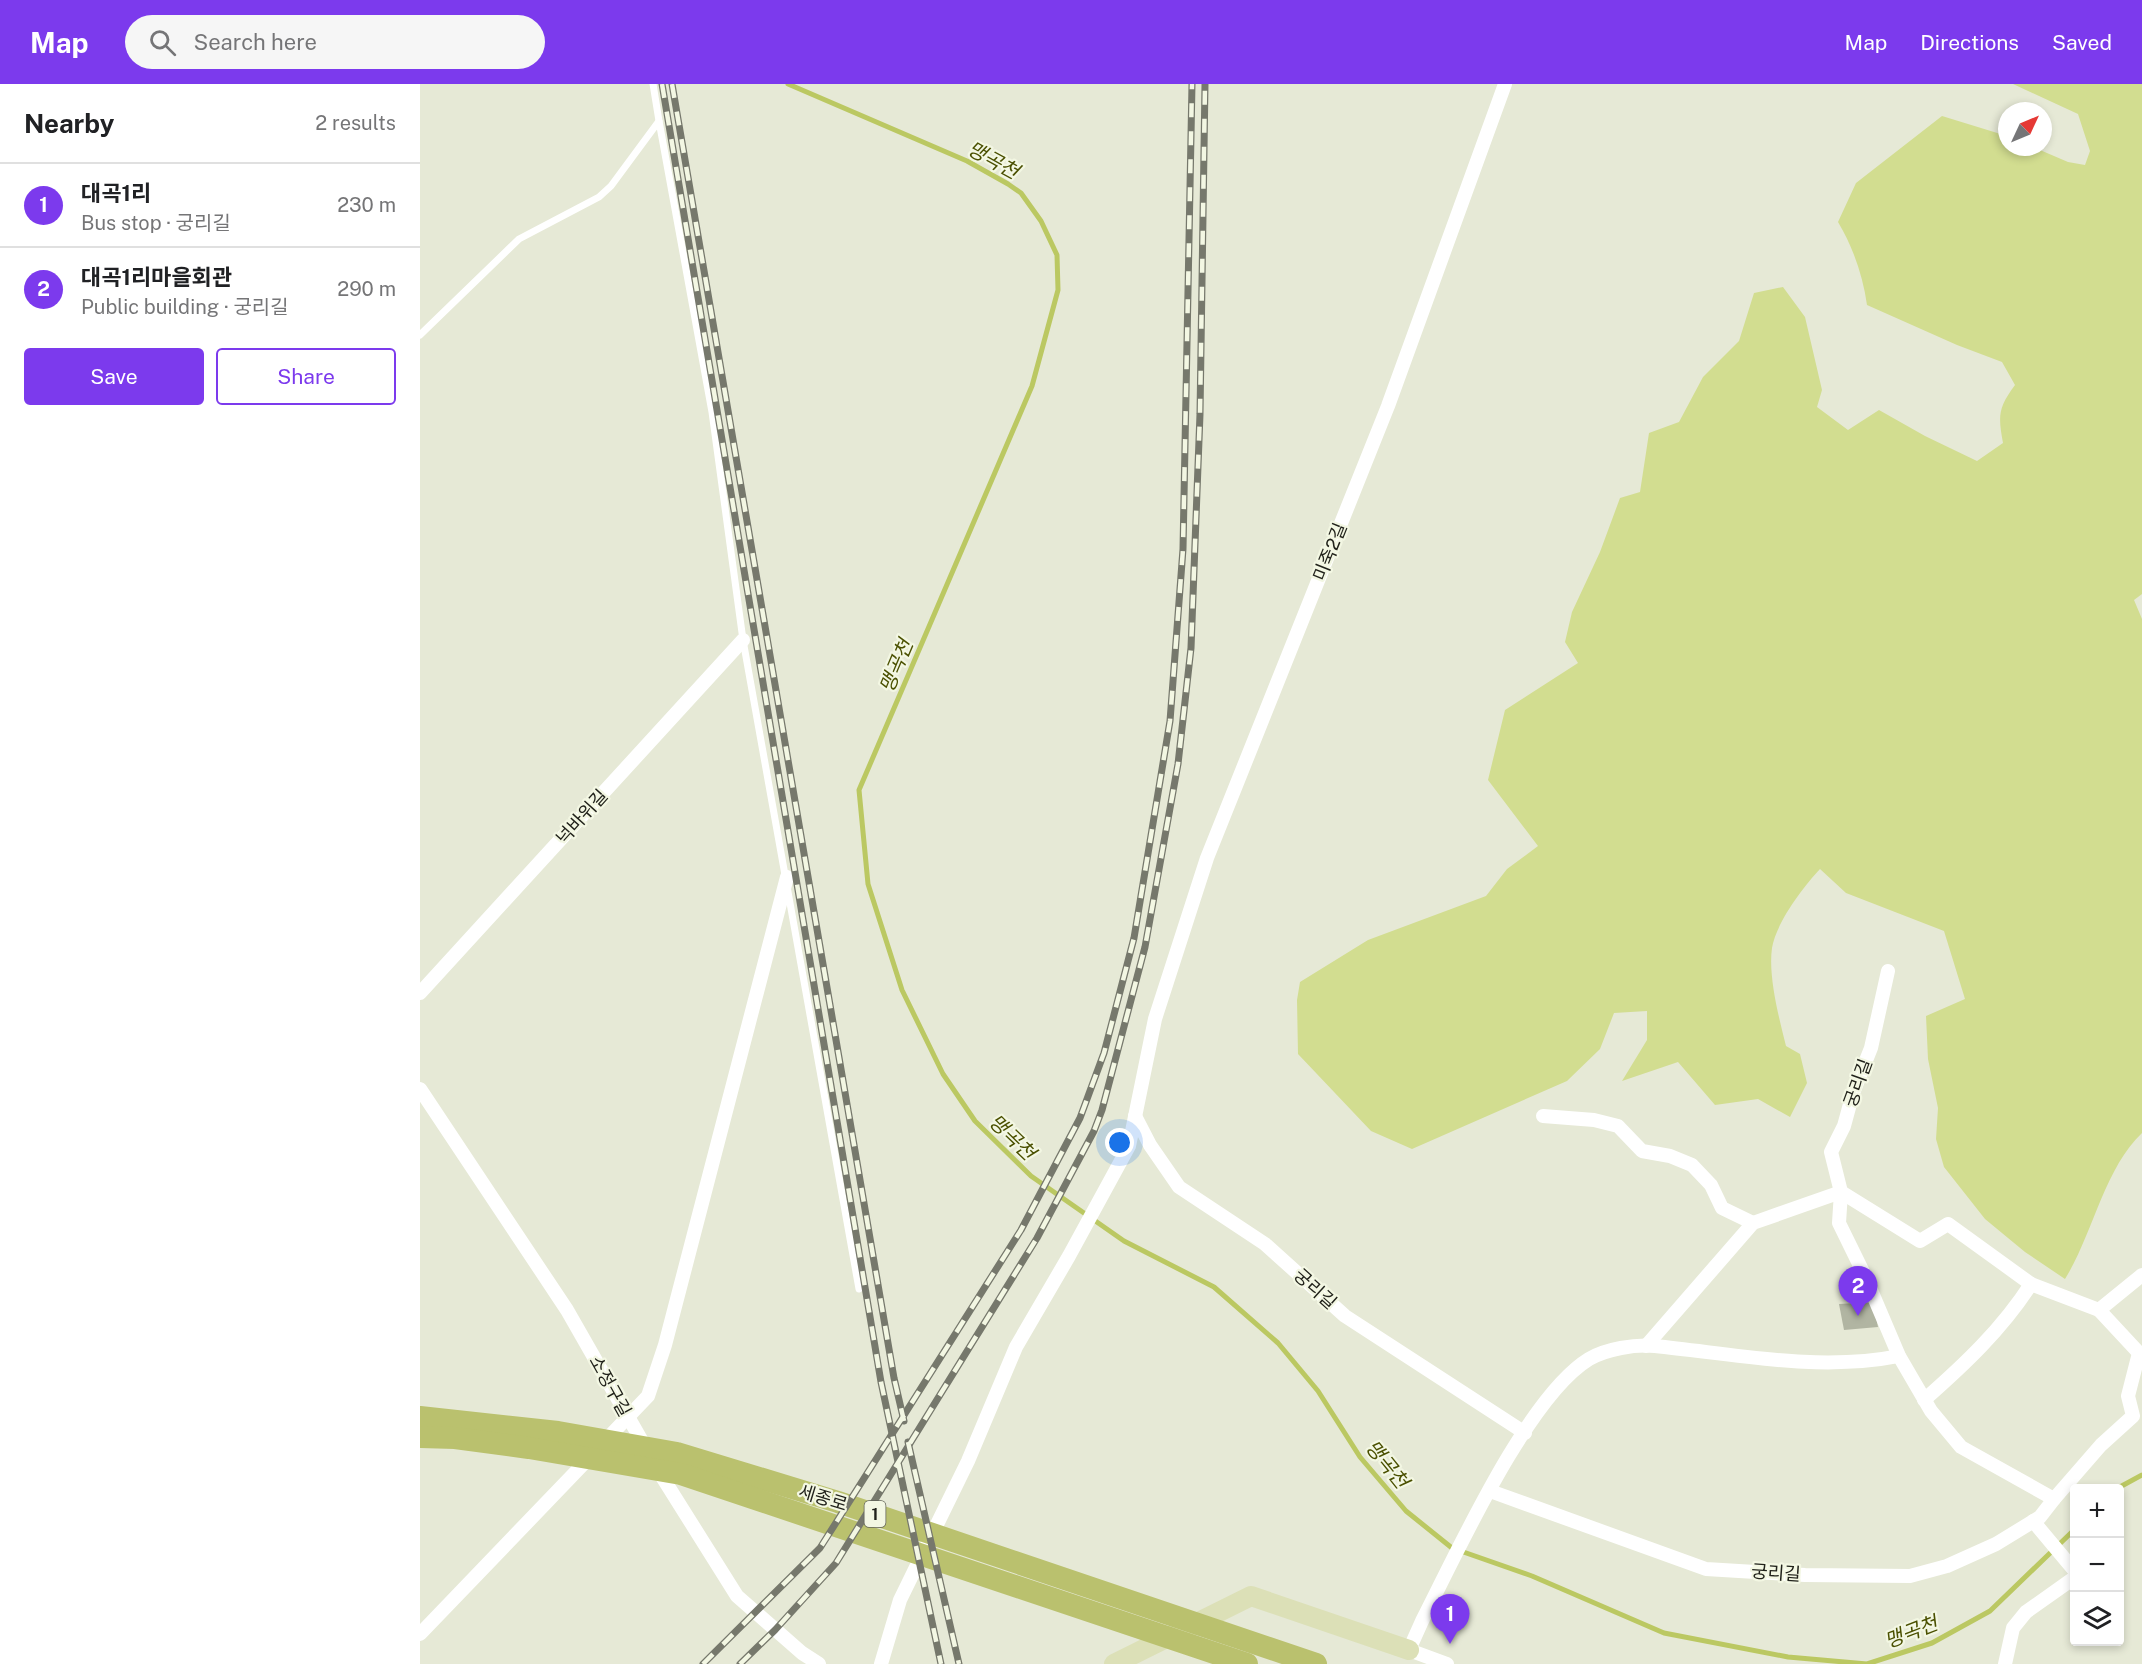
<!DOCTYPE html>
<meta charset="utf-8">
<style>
:root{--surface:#fff;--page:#f6f6f6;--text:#202124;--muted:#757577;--line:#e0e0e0;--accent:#7c3aed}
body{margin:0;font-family:"Public Sans","Noto Sans KR",sans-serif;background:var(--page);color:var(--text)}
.controls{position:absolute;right:18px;bottom:18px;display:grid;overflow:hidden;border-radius:6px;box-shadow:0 3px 9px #0003}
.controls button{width:54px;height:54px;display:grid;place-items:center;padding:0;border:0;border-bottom:2px solid var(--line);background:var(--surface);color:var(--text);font:30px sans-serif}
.compass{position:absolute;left:1578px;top:18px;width:54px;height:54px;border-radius:50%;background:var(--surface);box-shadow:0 3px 9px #0003;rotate:46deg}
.you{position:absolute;left:700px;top:1059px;width:21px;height:21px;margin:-15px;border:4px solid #fff;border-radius:50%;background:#1a73e8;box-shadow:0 0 0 9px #1a73e833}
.badge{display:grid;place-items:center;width:39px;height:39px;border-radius:50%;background:var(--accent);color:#fff;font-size:20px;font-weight:700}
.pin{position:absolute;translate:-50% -50px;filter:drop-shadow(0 2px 3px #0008)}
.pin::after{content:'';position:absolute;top:32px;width:21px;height:18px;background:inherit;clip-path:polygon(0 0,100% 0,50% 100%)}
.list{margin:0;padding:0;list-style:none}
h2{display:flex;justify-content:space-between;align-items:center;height:78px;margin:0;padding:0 24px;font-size:26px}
h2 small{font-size:20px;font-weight:400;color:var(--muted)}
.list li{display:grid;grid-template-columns:39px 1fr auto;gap:18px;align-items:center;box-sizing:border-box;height:84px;padding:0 24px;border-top:2px solid var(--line)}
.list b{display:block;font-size:22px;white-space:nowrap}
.list p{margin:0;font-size:20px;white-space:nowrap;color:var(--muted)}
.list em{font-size:20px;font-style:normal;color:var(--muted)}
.actions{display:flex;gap:12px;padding:18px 24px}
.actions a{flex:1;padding:14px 0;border:2px solid var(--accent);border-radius:6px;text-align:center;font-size:21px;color:var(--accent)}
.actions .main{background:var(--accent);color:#fff}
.icon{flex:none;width:33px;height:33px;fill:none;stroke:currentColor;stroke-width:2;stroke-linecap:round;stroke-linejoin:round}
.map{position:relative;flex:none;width:1722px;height:1580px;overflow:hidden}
header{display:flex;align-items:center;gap:36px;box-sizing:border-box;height:84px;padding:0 30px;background:var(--accent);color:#fff}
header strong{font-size:28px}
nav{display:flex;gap:33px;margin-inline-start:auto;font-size:21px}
.search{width:420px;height:54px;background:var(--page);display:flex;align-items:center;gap:15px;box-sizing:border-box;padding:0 21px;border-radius:33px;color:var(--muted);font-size:22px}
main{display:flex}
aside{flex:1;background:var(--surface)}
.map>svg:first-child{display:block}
</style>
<header>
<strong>Map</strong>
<div class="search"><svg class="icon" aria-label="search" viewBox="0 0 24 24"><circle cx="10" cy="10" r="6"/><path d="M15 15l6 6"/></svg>Search here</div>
<nav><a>Map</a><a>Directions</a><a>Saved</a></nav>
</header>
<main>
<aside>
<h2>Nearby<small>2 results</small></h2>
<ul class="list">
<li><span class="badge">1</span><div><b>대곡1리</b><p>Bus stop · 궁리길</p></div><em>230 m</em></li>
<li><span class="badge">2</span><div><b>대곡1리마을회관</b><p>Public building · 궁리길</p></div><em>290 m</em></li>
</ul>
<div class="actions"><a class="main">Save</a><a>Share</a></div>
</aside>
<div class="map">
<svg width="1722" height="1580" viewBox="0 0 1722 1580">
<rect width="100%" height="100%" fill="#e6e9d6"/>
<path fill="#d2dd90" d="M1593 0H1722V510L1714 516 1722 535V1049C1684 1085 1673 1150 1645 1195L1605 1168 1565 1135 1524 1083 1516 1055 1518 1024 1508 975 1506 932 1545 915 1524 847 1426 809 1400 785C1383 803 1356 839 1352 864 1348 892 1359 934 1366 962L1380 970 1387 999 1370 1033 1338 1015 1295 1021 1258 978 1202 997 1227 956V927L1194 929 1180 965 1147 997 992 1065 951 1047 878 970 877 916 880 898 948 856 1066 812 1087 785 1118 762 1068 696 1085 626 1158 579 1145 558 1152 528 1180 468 1200 414 1220 408 1229 349 1259 338 1283 293 1319 257 1334 209 1363 203 1385 233 1402 306 1397 323 1428 346 1459 326 1505 352 1557 377 1583 359C1578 332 1578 324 1595 301L1582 278 1537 261 1447 221C1443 192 1433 163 1418 138L1436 99 1522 32 1587 52V63H1613L1648 78 1665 81 1670 67 1658 30Z"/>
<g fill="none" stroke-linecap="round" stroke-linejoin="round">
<g stroke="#bbc862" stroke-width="5">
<path d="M368 0 547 77 588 100 601 109 621 137 637 171 638 206 612 302 439 706 448 800 482 906 523 990 555 1037 611 1092 704 1157 794 1203 858 1259 898 1307 940 1373 986 1427 1032 1464 1112 1492 1244 1549 1368 1573 1447 1580 1512 1559 1570 1527 1654 1446"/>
<path d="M1698 1404 1722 1391"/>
</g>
</g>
<path fill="#b1b5a2" d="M1453 1218 1458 1243 1424 1246 1419 1220Z"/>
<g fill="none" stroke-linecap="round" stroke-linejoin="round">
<g stroke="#fff" stroke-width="7">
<path d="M233 0 239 37"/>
<path d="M0 251 99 155 179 113 191 102 239 37 292 328 323 556 439 1205"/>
</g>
<g stroke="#fff" stroke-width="14">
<path d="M0 909 323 556"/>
<path d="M0 1005 147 1226 227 1366"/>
<path d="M715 1032 730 1061 759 1103 845 1160 925 1232 1105 1349"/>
<path d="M1123 1032 1174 1036 1198 1042 1222 1067 1250 1072 1272 1081 1291 1101 1302 1124 1333 1139"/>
<path d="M1679 1226 1722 1191"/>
<path d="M1226 1262 1333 1139 1421 1108 1500 1157 1528 1140 1611 1200 1679 1226 1719 1269 1708 1312 1713 1332 1681 1361 1634 1415"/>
<path d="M1504 1316C1545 1280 1582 1245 1611 1200"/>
<path d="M184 1358 228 1312 245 1261 367 793"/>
<path d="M236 1383 317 1512 382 1569 399 1580"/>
<path d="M1070 1407 1286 1485 1385 1491 1490 1492 1527 1482 1576 1460 1620 1433 1634 1415 1541 1363 1511 1327 1479 1272 1445 1192 1419 1139 1421 1108 1411 1068 1424 1042 1433 1009 1451 964 1468 887"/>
<path d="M1613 1437 1654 1486"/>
<path d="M0 1550 171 1372"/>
<path d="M461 1580 480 1516 548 1377 596 1263 649 1172 709 1062 735 935 787 774 968 322 1085 0"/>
<path d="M1027 1580 989 1566 1002 1537C1037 1469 1107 1313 1169 1275 1186 1265 1215 1260 1235 1262 1314 1270 1399 1288 1479 1272"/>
<path d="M1585 1580 1593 1544 1606 1528 1654 1494"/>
</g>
<path stroke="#dce0b7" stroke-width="20" d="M694 1580 831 1512 989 1566"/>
<g stroke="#bac16e" stroke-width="22">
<path d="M0 1333 138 1348 257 1369 418 1418 896 1580"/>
<path d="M0 1353 35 1354 109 1364 261 1390 827 1580"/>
</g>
<defs>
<g id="rail">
<path d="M242 0 461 1298 521 1580"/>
<path d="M252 0 474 1294 484 1337"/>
<path d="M488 1358 539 1580"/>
<path d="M283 1580 400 1464 601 1146 660 1034 684 969 714 854 750 637 763 465 772 0"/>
<path d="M320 1580 355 1546 416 1479 617 1154 674 1047 682 1026 725 863 758 680 771 564 780 330 785 0"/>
</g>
</defs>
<use href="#rail" stroke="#76786c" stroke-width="7"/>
<use href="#rail" stroke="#f3f7e3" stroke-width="4.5" stroke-dasharray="14" stroke-linecap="butt"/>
</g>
<g text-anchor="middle" stroke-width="4.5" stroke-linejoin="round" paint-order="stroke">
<rect fill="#f3f7e3" stroke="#606257" stroke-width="1.5" x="444.5" y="1417" width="21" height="26" rx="4.5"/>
<g font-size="16" font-weight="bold" fill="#21221b">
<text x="455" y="1436">1</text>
</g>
<g font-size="18" fill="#21221b" stroke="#f3f7e3">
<text transform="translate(910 468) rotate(-68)" y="6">미죽2길</text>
<text transform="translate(162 733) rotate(-48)" y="6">넉바위길</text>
<text transform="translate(1438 999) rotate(-70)" y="6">궁리길</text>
<text transform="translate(895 1205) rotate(42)" y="6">궁리길</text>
<text transform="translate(190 1302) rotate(61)" y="6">소정구길</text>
<text transform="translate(403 1414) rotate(17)" y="6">세종로</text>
<text transform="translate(1356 1489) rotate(4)" y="6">궁리길</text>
</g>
<g font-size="20" font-style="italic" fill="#4a5000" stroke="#f3f7e3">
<text transform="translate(573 76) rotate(29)" y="7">맹곡천</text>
<text transform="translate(476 582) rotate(-67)" y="7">맹곡천</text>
<text transform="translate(592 1053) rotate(44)" y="7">맹곡천</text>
<text transform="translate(967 1380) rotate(51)" y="7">맹곡천</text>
<text transform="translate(1491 1548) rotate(-21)" y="7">맹곡천</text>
</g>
</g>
</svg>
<div class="controls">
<button>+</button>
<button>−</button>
<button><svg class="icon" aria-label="layers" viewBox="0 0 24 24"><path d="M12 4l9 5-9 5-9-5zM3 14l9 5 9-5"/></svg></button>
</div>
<svg class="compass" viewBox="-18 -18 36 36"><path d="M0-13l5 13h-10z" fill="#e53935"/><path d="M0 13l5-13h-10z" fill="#757577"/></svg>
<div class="you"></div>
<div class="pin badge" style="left:1030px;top:1560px">1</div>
<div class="pin badge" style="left:1438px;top:1232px">2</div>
</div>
</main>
